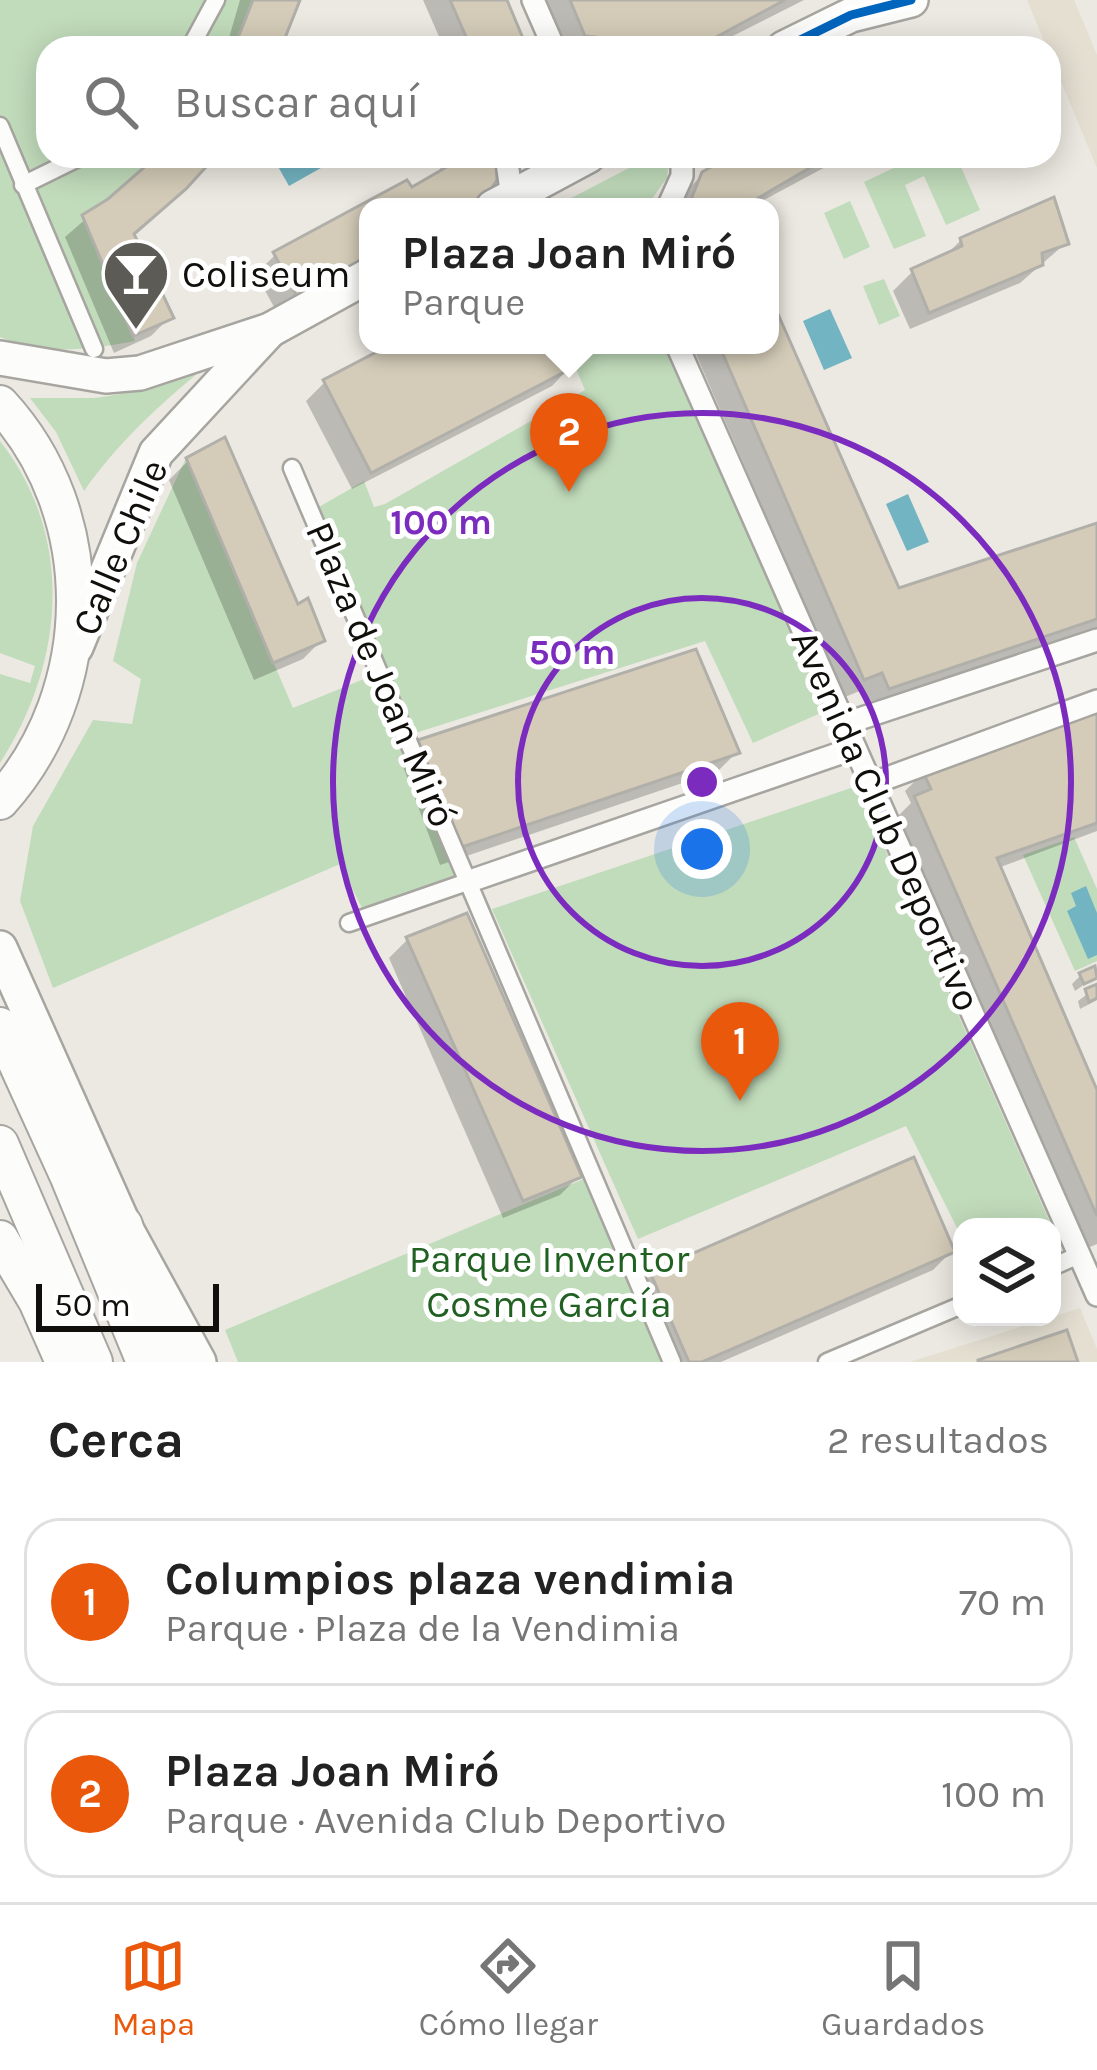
<!DOCTYPE html>
<html lang="es">
<meta charset="utf-8">
<style>
:root{--surface:#fff;--page:#f6f6f6;--text:#222;--muted:#767676;--line:#e0e0e0;--accent:#ea580c}
body{margin:0;font-family:Karla,sans-serif;background:var(--page);color:var(--text)}
.controls{position:absolute;right:36px;bottom:36px;display:grid;overflow:hidden;border-radius:24px;box-shadow:0 6px 30px #0003}
.controls button{width:108px;height:108px;display:grid;place-items:center;padding:0;border:0;border-bottom:3px solid var(--line);background:var(--surface);color:var(--text);font:60px sans-serif}
.scale{position:absolute;left:36px;bottom:30px;width:183px;box-sizing:border-box;padding-left:12px;border:6px solid #100f0b;border-top:0;font-size:33px;line-height:42px;white-space:nowrap;color:#100f0b;-webkit-text-stroke:9px #fff;paint-order:stroke}
.you{position:absolute;left:702px;top:849px;width:42px;height:42px;margin:-30px;border:9px solid #fff;border-radius:50%;background:#1a73e8;box-shadow:0 0 0 18px #1a73e833}
.badge{display:grid;place-items:center;width:78px;height:78px;border-radius:50%;background:var(--accent);color:#fff;font-size:39px;font-weight:700}
.pin{position:absolute;translate:-50% -99px;filter:drop-shadow(0 3px 6px #0008)}
.pin::after{content:'';position:absolute;top:63px;width:42px;height:36px;background:inherit;clip-path:polygon(0 0,100% 0,50% 100%)}
.popup{position:absolute;left:359px;top:198px;width:420px;height:156px;box-sizing:border-box;display:grid;place-content:center;border-radius:24px;background:var(--surface);filter:drop-shadow(0 3px 9px #0005);font-size:39px;white-space:nowrap;color:var(--muted)}
.popup b{font-size:45px;color:var(--text)}
.popup::after{content:'';position:absolute;left:50%;top:100%;margin-left:-24px;border:24px solid transparent;border-top-color:var(--surface)}
.list{margin:0;padding:0;list-style:none}
h2{display:flex;justify-content:space-between;align-items:center;height:156px;margin:0;padding:0 48px;font-size:51px}
h2 small{font-size:39px;font-weight:400;color:var(--muted)}
.list li{display:grid;grid-template-columns:78px 1fr auto;gap:36px;align-items:center;box-sizing:border-box;height:168px;margin:0 24px 24px;padding:0 24px;border:3px solid var(--line);border-radius:36px}
.list b{display:block;font-size:45px;white-space:nowrap}
.list p{margin:0;font-size:39px;white-space:nowrap;color:var(--muted)}
.list em{font-size:39px;font-style:normal;color:var(--muted)}
.icon{flex:none;width:66px;height:66px;fill:none;stroke:currentColor;stroke-width:2;stroke-linecap:round;stroke-linejoin:round}
.map{position:relative;flex:none;width:1097px;height:1362px;overflow:hidden}
.search{position:absolute;background:var(--surface);box-shadow:0 6px 30px #0003;left:36px;right:36px;top:36px;height:132px;display:flex;align-items:center;gap:30px;box-sizing:border-box;padding:0 42px;border-radius:36px;color:var(--muted);font-size:45px}
.sheet{height:540px;background:var(--surface)}
nav{display:flex;justify-content:space-around;align-items:center;box-sizing:border-box;height:168px;border-top:3px solid var(--line);background:var(--surface);font-size:33px;color:var(--muted)}
nav a{display:grid;justify-items:center;gap:6px}
nav .on{color:var(--accent)}
.map>svg:first-child{display:block}
</style>
<div class="map">
<svg width="1097" height="1362" viewBox="0 0 1097 1362">
<rect width="100%" height="100%" fill="#ece9e2"/>
<g fill="#e4dfd1">
<path d="M1027 0H1074L1097 55V168Z"/>
<path d="M1080 1308 1097 1349V1362H910Z"/>
</g>
<g fill="#c1dcbb">
<path d="M0 0H253L234 48H48V156H157L108 199 82 215 135 341C87 350 46 356 0 337Z"/>
<path d="M652 156H669L667 178 646 207H554Z"/>
<path d="M919 156H956L980 210 946 225 924 176 905 185 926 236 894 249 864 182Z"/>
<path d="M850 201 870 247 844 259 824 213Z"/>
<path d="M884 279 900 316 879 325 863 286Z"/>
<path d="M566 345H666L832 708 753 743 705 641 409 735 470 881 366 916 340 864 53 988 20 901 33 826 93 720 132 724 141 679 113 661 137 563 186 458 293 708 381 672 312 511 364 481 374 507 385 504 585 390Z"/>
<path d="M199 372C155 409 117 444 84 491L56 432 30 398H95L134 392Z"/>
<path d="M0 441C76 538 64 664 0 763V674L30 683 35 666 0 653Z"/>
<path d="M857 786 1052 1227H962V1238L906 1126 638 1239 492 909Z"/>
<path d="M1074 837 1097 889V961L1075 971 1023 855Z"/>
<path d="M593 1175 673 1362H238L225 1330Z"/>
</g>
<g fill="#73b4c2">
<path d="M272 156H332L335 160 289 186Z"/>
<path d="M830 309 852 358 824 370 803 321Z"/>
<path d="M908 494 929 542 907 551 886 504Z"/>
<path d="M1086 886 1097 913V955L1088 959 1067 911 1076 906 1071 893Z"/>
</g>
<g fill="#0003">
<path d="M240 0H295L278 48H226Z"/>
<path d="M423 0H504L524 48H444Z"/>
<path d="M543 0H804L709 48H564Z"/>
<path d="M158 156H210L131 235 170 317 151 336 114 353 65 237Z"/>
<path d="M441 156H493L485 193 471 207H368L280 318 256 274 275 255 406 184 411 192 440 174Z"/>
<path d="M737 156H846L751 207H678L683 194 703 174Z"/>
<path d="M961 240 1066 243 1020 283 910 329 893 291 912 272 944 257Z"/>
<path d="M770 303 898 591 1097 526V630L870 706 862 690 845 697 692 345H770Z"/>
<path d="M397 345H559L570 367 552 386 352 489 306 401 325 382Z"/>
<path d="M188 461 322 640 303 659 254 680 169 480Z"/>
<path d="M1097 714V831L998 868 1097 1098V1244L1085 1249 897 817 911 803 905 791 923 773Z"/>
<path d="M420 742 737 752 718 771 440 865 401 761Z"/>
<path d="M408 939 579 1176 560 1195 503 1218 389 958Z"/>
<path d="M1081 975 1096 976 1075 991 1072 984Z"/>
<path d="M1097 987V1000L1080 1009 1078 1001Z"/>
<path d="M952 1251 933 1270 721 1362H663L633 1293 652 1274Z"/>
</g>
<g fill="#d4ccb8" stroke="#b1afaa" stroke-width="3">
<path d="M253 0H300L281 48H234Z"/>
<path d="M450 0H507L527 48H471Z"/>
<path d="M570 0H785L696 48H650L624 40 585 36Z"/>
<path d="M157 156H216L186 189 134 234 174 318 133 336 82 215 108 199Z"/>
<path d="M457 156H496L497 180 487 195 467 207H368V263L300 302 273 252 407 180 412 187 457 161Z"/>
<path d="M731 156H830L743 207H688L702 172Z"/>
<path d="M1054 197 1069 244 1042 253 1043 265 929 313 911 269 962 246 960 238Z"/>
<path d="M770 296 899 588 1097 523V619L889 689 882 673 864 680 719 345H770Z"/>
<path d="M390 345H563L574 367 371 473 323 380Z"/>
<path d="M225 437 298 604 308 598 325 641 273 663 186 458Z"/>
<path d="M696 649 740 753 459 848 418 740Z"/>
<path d="M1097 710V823L997 858 1097 1090V1216L914 796 931 789 922 770Z"/>
<path d="M467 913 582 1177 523 1201 406 937Z"/>
<path d="M1095 966 1097 978 1084 984 1079 973Z"/>
<path d="M1097 984V998L1089 1002 1085 989Z"/>
<path d="M914 1157 955 1252 702 1362H689L650 1272Z"/>
<path d="M1067 1330 1078 1362H978V1360Z"/>
</g>
<g fill="none" stroke-linecap="round" stroke-linejoin="round">
<defs>
<g id="pedestrian">
<path d="M190 48 216 0"/>
<path d="M0 126 94 349"/>
<path d="M23 185 82 156"/>
<path d="M292 468 672 1362"/>
<path d="M349 923 470 881"/>
<path d="M1052 1267 1079 1255"/>
<path d="M827 1362 962 1305"/>
</g>
<g id="minor">
<path d="M533 0 554 48"/>
<path d="M506 156 512 197 518 206"/>
<path d="M668 207 682 176V156"/>
<path d="M677 345 1097 1295"/>
<path d="M844 724 1097 640"/>
<path d="M871 784 1097 701"/>
<path d="M470 881 855 748"/>
</g>
<g id="primary">
<path d="M784 48 851 15 911 0"/>
<path d="M493 207 588 156"/>
<path d="M0 358 106 376 140 373 270 330 368 276"/>
<path d="M76 647 156 453 270 330"/>
<path d="M0 948 124 1225 199 1362"/>
</g>
<g id="trunk">
<path d="M0 404C101 513 99 691 0 801"/>
<path d="M0 1026 68 1175 145 1362"/>
<path d="M0 1144 94 1362"/>
<path d="M124 1225 142 1294 172 1362"/>
<path d="M0 1239 37 1301 64 1362"/>
</g>
</defs>
<use href="#pedestrian" stroke="#a7a5a0" stroke-width="21"/>
<use href="#minor" stroke="#a7a5a0" stroke-width="26"/>
<use href="#primary" stroke="#a7a5a0" stroke-width="38"/>
<use href="#trunk" stroke="#a7a5a0" stroke-width="40"/>
<use href="#pedestrian" stroke="#fcfcfb" stroke-width="16"/>
<use href="#minor" stroke="#fcfcfb" stroke-width="21"/>
<use href="#primary" stroke="#fcfcfb" stroke-width="33"/>
<use href="#trunk" stroke="#fcfcfb" stroke-width="36"/>
<defs>
<path id="bus-1" d="M784 48 851 15 911 0"/>
</defs>
<use href="#bus-1" stroke="#fff" stroke-width="18"/>
<use href="#bus-1" stroke="#0065bd" stroke-width="9"/>
</g>
<g fill="none" stroke="#7b2cbf" stroke-width="6">
<circle cx="702" cy="782" r="184"/>
<circle cx="702" cy="782" r="369"/>
</g>
<defs>
<symbol id="bar-pin" viewBox="-11 -11 22 30"><path d="M0 17L-7.5 6A9.5 9.5 0 1 1 7.5 6Z" fill="#5d5b56" stroke="#fff"/><path d="M-6-5H6L.8 .8V4.5H3.5V6h-7V4.5H-.8V.8Z" fill="#fff"/></symbol>
</defs>
<g fill-rule="evenodd">
<use href="#bar-pin" x="98" y="235" width="76" height="104"/>
</g>
<g text-anchor="middle" stroke-width="10" stroke-linejoin="round" paint-order="stroke">
<g font-size="39" fill="#100f0b" stroke="#fff" text-anchor="start">
<text x="182" y="287">Coliseum</text>
</g>
<g font-size="39" fill="#100f0b" stroke="#fff">
<text transform="translate(119 547) rotate(-67)" y="14">Calle Chile</text>
<text transform="translate(382 674) rotate(67)" y="14">Plaza de Joan Miró</text>
<text transform="translate(887 820) rotate(66)" y="14">Avenida Club Deportivo</text>
</g>
<g font-size="39" fill="#206121" stroke="#fff">
<text x="549" y="1272">Parque Inventor<tspan x="549" dy="45">Cosme García</tspan></text>
</g>
</g>
<circle cx="702" cy="782" r="18" fill="#7b2cbf" stroke="#fff" stroke-width="6"/>
<g font-size="36" text-anchor="middle" font-weight="bold" fill="#7b2cbf" stroke="#fff" stroke-width="10" stroke-linejoin="round" paint-order="stroke">
<text x="441" y="534">100 m</text>
<text x="572" y="664">50 m</text>
</g>
</svg>
<div class="controls">
<button><svg class="icon" aria-label="layers" viewBox="0 0 24 24"><path d="M12 4l9 5-9 5-9-5zM3 14l9 5 9-5"/></svg></button>
</div>
<div class="scale">50 m</div>
<div class="you"></div>
<div class="pin badge" style="left:740px;top:1101px">1</div>
<div class="pin badge" style="left:569px;top:492px">2</div>
<div class="popup"><b>Plaza Joan Miró</b>Parque</div>
<div class="search"><svg class="icon" aria-label="search" viewBox="0 0 24 24"><circle cx="10" cy="10" r="6"/><path d="M15 15l6 6"/></svg>Buscar aquí</div>
</div>
<section class="sheet">
<h2>Cerca<small>2 resultados</small></h2>
<ul class="list">
<li><span class="badge">1</span><div><b>Columpios plaza vendimia</b><p>Parque · Plaza de la Vendimia</p></div><em>70 m</em></li>
<li><span class="badge">2</span><div><b>Plaza Joan Miró</b><p>Parque · Avenida Club Deportivo</p></div><em>100 m</em></li>
</ul>
</section>
<nav>
<a class="on"><svg class="icon" aria-label="map" viewBox="0 0 24 24"><path d="M3 6l6-2 6 2 6-2v14l-6 2-6-2-6 2zM9 4v14M15 6v14"/></svg>Mapa</a>
<a><svg class="icon" aria-label="directions" viewBox="0 0 24 24"><path d="M12 3l9 9-9 9-9-9zM9 14v-3h6M13 9l2 2-2 2"/></svg>Cómo llegar</a>
<a><svg class="icon" aria-label="saved" viewBox="0 0 24 24"><path d="M7 4h10v16l-5-4-5 4z"/></svg>Guardados</a>
</nav>
